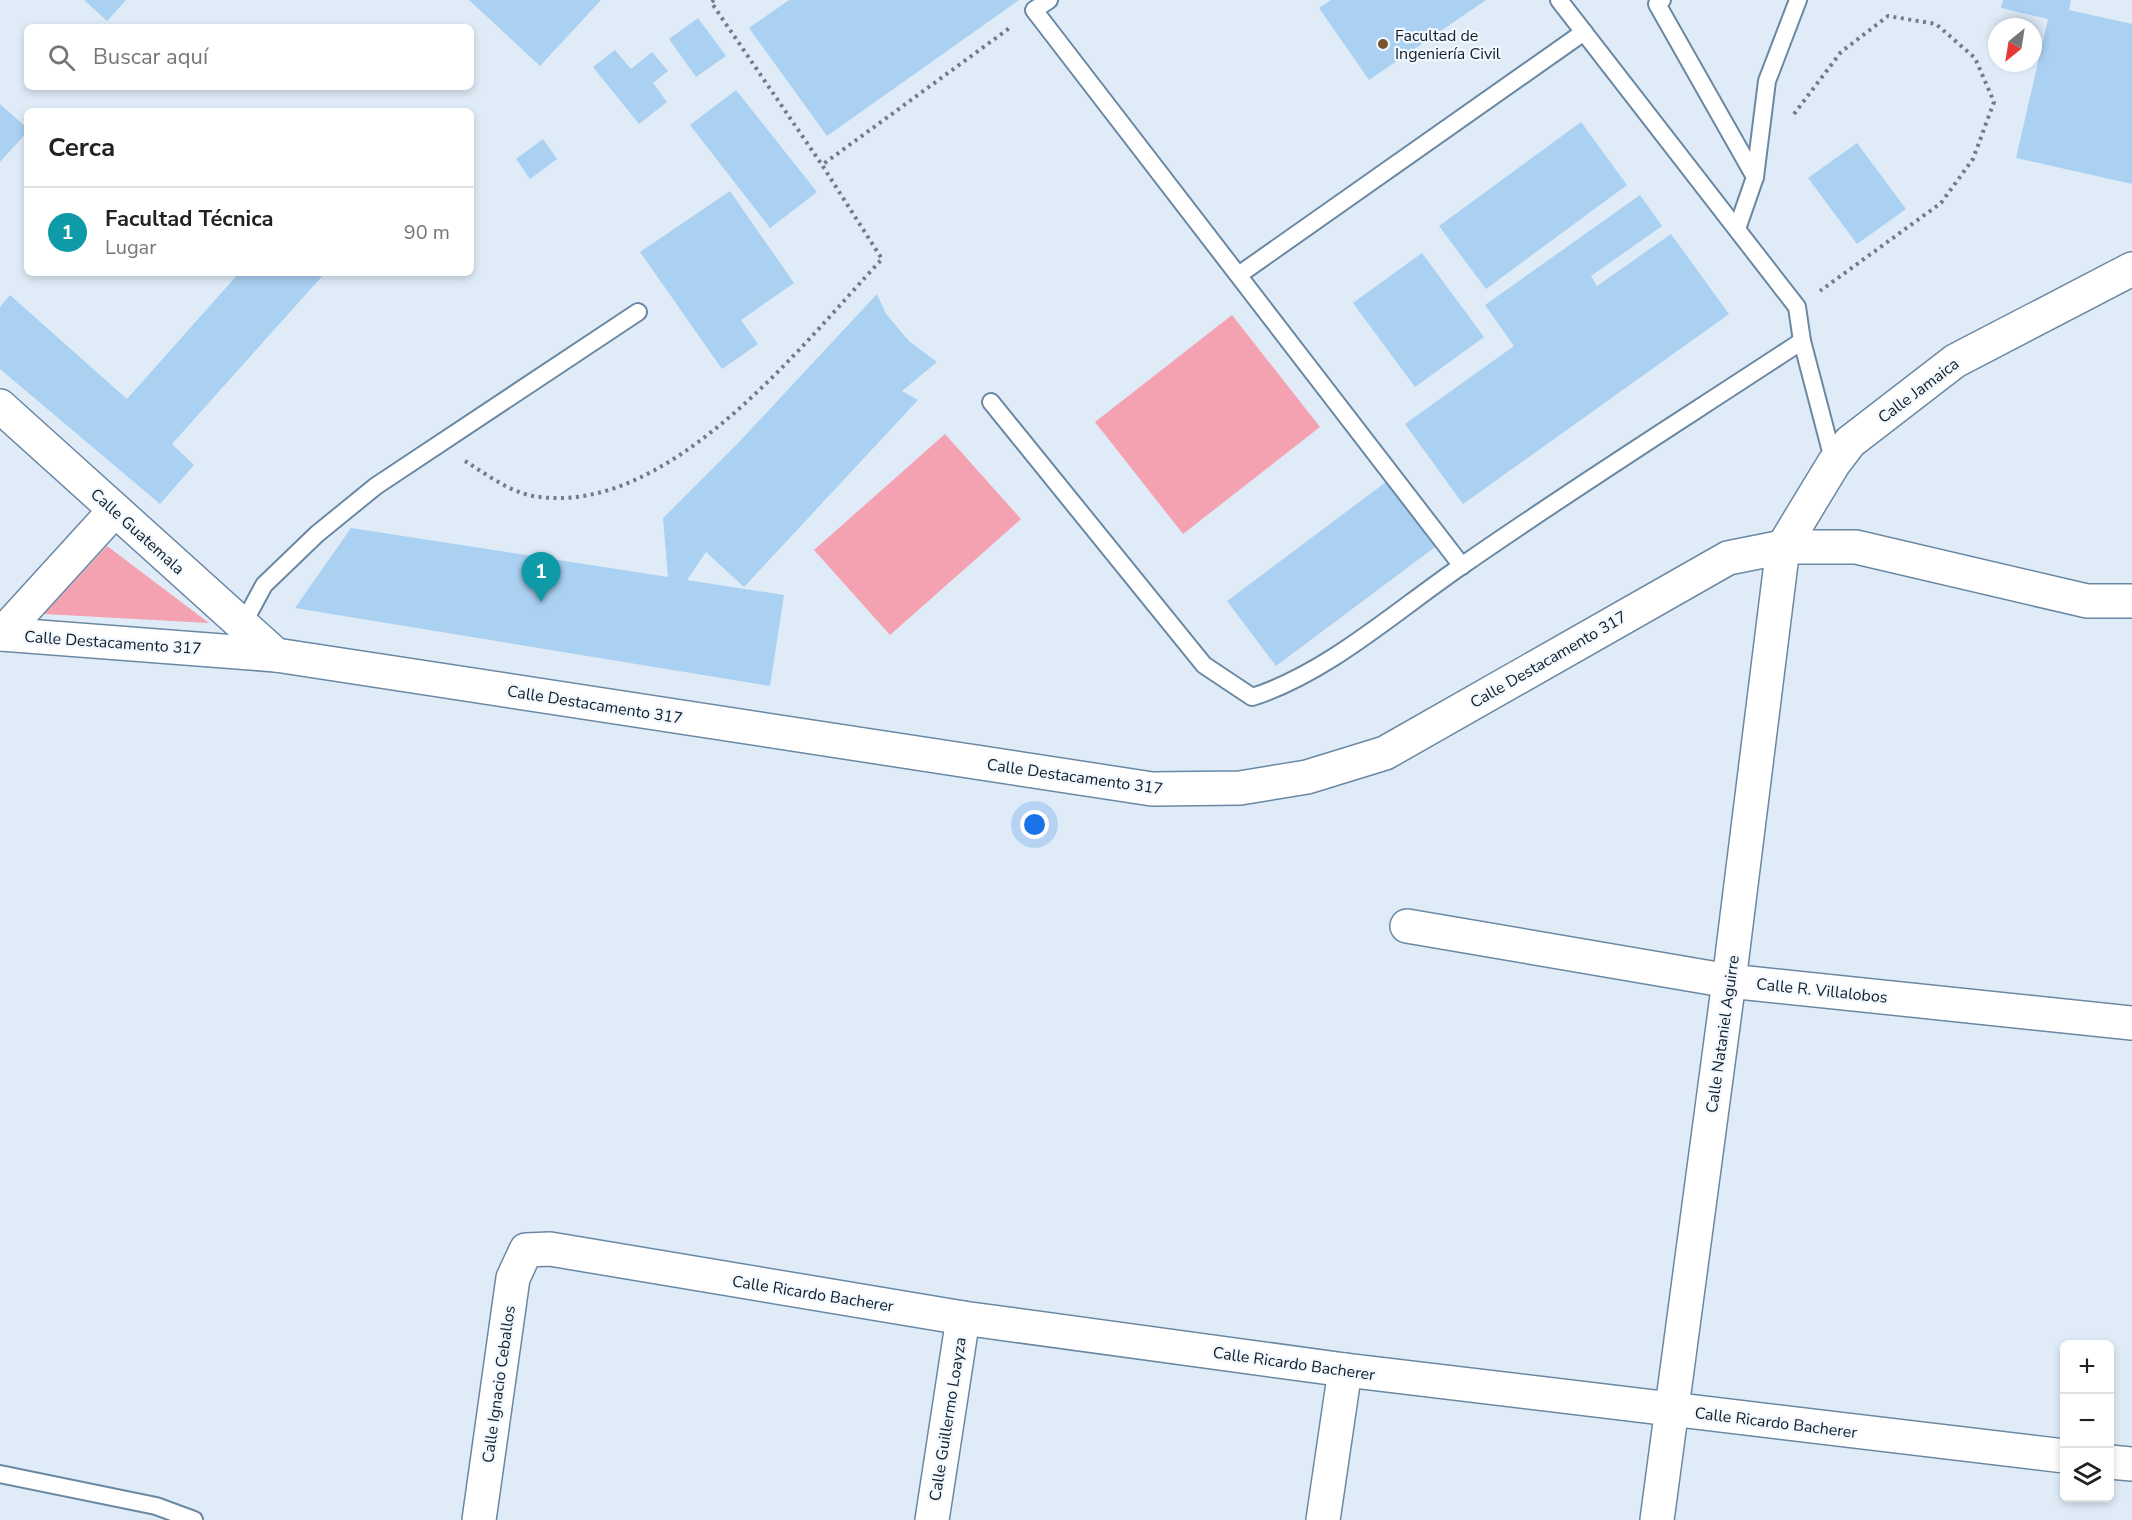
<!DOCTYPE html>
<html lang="es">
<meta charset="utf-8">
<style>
:root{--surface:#fff;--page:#f6f6f6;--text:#222;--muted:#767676;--line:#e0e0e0;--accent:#2563eb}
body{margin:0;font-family:"Nunito Sans",sans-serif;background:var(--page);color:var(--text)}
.controls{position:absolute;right:18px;bottom:18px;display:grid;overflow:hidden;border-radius:9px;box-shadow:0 3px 9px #0003}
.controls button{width:54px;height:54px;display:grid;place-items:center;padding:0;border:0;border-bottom:2px solid var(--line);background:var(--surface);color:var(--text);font:30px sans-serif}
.compass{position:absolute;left:1988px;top:18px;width:54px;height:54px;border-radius:50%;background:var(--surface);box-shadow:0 3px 9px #0003;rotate:210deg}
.you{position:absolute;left:1035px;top:825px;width:21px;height:21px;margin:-15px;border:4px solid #fff;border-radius:50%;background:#1a73e8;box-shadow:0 0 0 9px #1a73e833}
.badge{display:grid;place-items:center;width:39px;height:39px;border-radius:50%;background:var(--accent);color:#fff;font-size:20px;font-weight:700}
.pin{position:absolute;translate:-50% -50px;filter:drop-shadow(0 2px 3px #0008)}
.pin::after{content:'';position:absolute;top:32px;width:21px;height:18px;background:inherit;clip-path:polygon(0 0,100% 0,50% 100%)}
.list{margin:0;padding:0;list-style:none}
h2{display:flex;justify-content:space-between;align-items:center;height:78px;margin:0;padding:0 24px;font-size:26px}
h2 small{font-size:20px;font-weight:400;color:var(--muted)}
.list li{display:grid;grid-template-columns:39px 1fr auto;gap:18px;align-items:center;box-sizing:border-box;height:90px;padding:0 24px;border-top:2px solid var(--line)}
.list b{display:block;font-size:22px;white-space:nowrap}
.list p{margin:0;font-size:20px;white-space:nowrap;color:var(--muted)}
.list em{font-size:20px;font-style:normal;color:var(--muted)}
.icon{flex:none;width:33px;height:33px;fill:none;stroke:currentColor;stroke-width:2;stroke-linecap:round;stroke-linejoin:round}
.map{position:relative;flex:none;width:2132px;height:1520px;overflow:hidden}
.search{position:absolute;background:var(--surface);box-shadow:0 3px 9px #0003;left:24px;top:24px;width:450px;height:66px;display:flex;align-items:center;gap:15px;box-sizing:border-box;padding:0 21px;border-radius:9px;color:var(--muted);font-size:22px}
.panel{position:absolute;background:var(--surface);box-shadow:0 3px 9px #0003;left:24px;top:108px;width:450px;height:168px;border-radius:9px}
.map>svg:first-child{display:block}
</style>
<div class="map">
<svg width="2132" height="1520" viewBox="0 0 2132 1520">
<rect width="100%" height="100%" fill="#dfecf8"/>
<g fill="#f4a1b1">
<path d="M1232 315 1320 427 1183 534 1095 422Z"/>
<path d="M945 434 1021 519 890 635 814 550Z"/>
<path d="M107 546 209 623 44 614Z"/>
</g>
<g fill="#aad0f2">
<path d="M84 0H126L107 21Z"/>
<path d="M469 0H601L540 66Z"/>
<path d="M789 0H1019L827 136 749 28Z"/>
<path d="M1331 0H1486L1369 80 1319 8Z"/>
<path d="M2003 0H2071L2069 10 2132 24V184L2016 158 2048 19 2001 8Z"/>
<path d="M698 18 726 56 696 77 669 39Z"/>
<path d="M615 50 631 69 652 52 668 71 653 83 667 102 639 124 593 67Z"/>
<path d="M736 90 817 192 770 228 690 125Z"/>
<path d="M0 104 27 128V132L0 162Z"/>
<path d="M1581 122 1627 185 1486 289 1439 226Z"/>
<path d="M543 139 557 159 530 179 516 159Z"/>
<path d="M1857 143 1906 209 1857 244 1808 178Z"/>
<path d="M730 191 794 283 741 320 758 344 722 369 640 252Z"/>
<path d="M1640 195 1662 226 1591 276 1597 286 1671 234 1729 314 1463 504 1405 424 1514 346 1485 305Z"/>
<path d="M1422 253 1484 337 1415 387 1353 303Z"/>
<path d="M239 273H325L172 444 194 465 160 504 0 369V307L10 295 127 399Z"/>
<path d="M877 294 886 314 909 341 937 362 902 391 918 400 744 587 706 552 687 580 784 595 770 686 295 608 351 528 668 577 663 518 740 441Z"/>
<path d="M1386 482 1435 547 1276 666 1227 601Z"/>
</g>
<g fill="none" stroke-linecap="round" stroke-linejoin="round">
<defs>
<g id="service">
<path d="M1049 0 1034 10 1462 566"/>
<path d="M1559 0 1797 307 1802 341 1834 463"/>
<path d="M1662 0 1657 4 1755 177"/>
<path d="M1737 229 1755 177 1767 81 1798 0"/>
<path d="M1240 274 1584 32"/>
<path d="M991 402 1204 665 1252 697C1326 674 1396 611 1460 567 1572 489 1688 416 1802 341"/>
<path d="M243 624 264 585 317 534 376 486 638 312"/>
<path d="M0 1474 156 1506 194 1520"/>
</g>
<g id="minor">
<path d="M0 406 276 655"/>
<path d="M2 634 115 510"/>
<path d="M1407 926 1729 981 2132 1023"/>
<path d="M2110 1462 2132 1464"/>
<path d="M479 1520 513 1278 526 1250 550 1249 963 1318 1345 1370 2064 1456"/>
<path d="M932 1520 963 1318"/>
<path d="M1323 1520 1345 1370"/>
<path d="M1657 1520 1729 981 1783 547 1834 463 1850 442 1955 361 2132 269"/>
</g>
<path id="tertiary" d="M0 634 276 655 1152 789 1240 788 1307 777 1385 753 1728 558 1783 547H1856L2087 601H2132"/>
</defs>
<use href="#service" stroke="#6a88a3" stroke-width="20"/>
<use href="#minor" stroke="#6a88a3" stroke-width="36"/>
<use href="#tertiary" stroke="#6a88a3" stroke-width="36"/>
<g stroke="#707d88" stroke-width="4" stroke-dasharray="3 4.5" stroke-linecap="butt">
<path d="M714 0 711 2 822 165"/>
<path d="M1794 114 1841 52 1888 16 1936 24 1975 58 1994 102 1973 159 1941 203 1820 291"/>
<path d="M465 461C486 474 508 491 533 496 667 519 800 347 882 259L822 165 1011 27"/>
</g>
<use href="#service" stroke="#fff" stroke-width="16"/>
<use href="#minor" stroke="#fff" stroke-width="33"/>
<use href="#tertiary" stroke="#fff" stroke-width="33"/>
</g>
<circle fill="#78542d" stroke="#f2f8ff" stroke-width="2" cx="1383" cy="44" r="6"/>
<g text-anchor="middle" stroke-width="4.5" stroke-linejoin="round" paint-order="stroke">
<g font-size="16" fill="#121e28" stroke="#f2f8ff" text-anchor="start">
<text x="1395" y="41">Facultad de<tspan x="1395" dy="18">Ingeniería Civil</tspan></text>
</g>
<g font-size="16" fill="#121e28" stroke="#f2f8ff">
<text transform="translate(1918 390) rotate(-37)" y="6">Calle Jamaica</text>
<text transform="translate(138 531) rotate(42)" y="6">Calle Guatemala</text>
<text transform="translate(113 642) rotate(4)" y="6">Calle Destacamento 317</text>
<text transform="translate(1548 659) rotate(-30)" y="6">Calle Destacamento 317</text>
<text transform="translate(595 704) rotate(9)" y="6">Calle Destacamento 317</text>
<text transform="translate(1075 776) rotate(8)" y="6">Calle Destacamento 317</text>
<text transform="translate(1822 990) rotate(6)" y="6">Calle R. Villalobos</text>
<text transform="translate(1722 1034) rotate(-82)" y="6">Calle Nataniel Aguirre</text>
<text transform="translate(813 1293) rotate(9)" y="6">Calle Ricardo Bacherer</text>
<text transform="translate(1294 1363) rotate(8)" y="6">Calle Ricardo Bacherer</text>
<text transform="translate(498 1384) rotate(-82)" y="6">Calle Ignacio Ceballos</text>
<text transform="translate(947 1419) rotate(-81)" y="6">Calle Guillermo Loayza</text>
<text transform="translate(1776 1422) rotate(7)" y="6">Calle Ricardo Bacherer</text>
</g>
</g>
</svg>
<div class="controls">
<button>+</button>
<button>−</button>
<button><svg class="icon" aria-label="layers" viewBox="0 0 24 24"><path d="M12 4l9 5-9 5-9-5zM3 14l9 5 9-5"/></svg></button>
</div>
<svg class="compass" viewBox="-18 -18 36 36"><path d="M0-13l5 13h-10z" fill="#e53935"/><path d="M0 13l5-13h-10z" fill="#767676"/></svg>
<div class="you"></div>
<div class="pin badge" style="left:541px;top:602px;background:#0f9aa8">1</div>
<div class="search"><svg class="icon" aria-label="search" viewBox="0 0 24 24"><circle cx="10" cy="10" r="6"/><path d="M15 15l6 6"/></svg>Buscar aquí</div>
<section class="panel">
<h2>Cerca<small></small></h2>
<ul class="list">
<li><span class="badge" style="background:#0f9aa8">1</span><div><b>Facultad Técnica</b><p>Lugar</p></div><em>90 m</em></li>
</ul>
</section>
</div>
